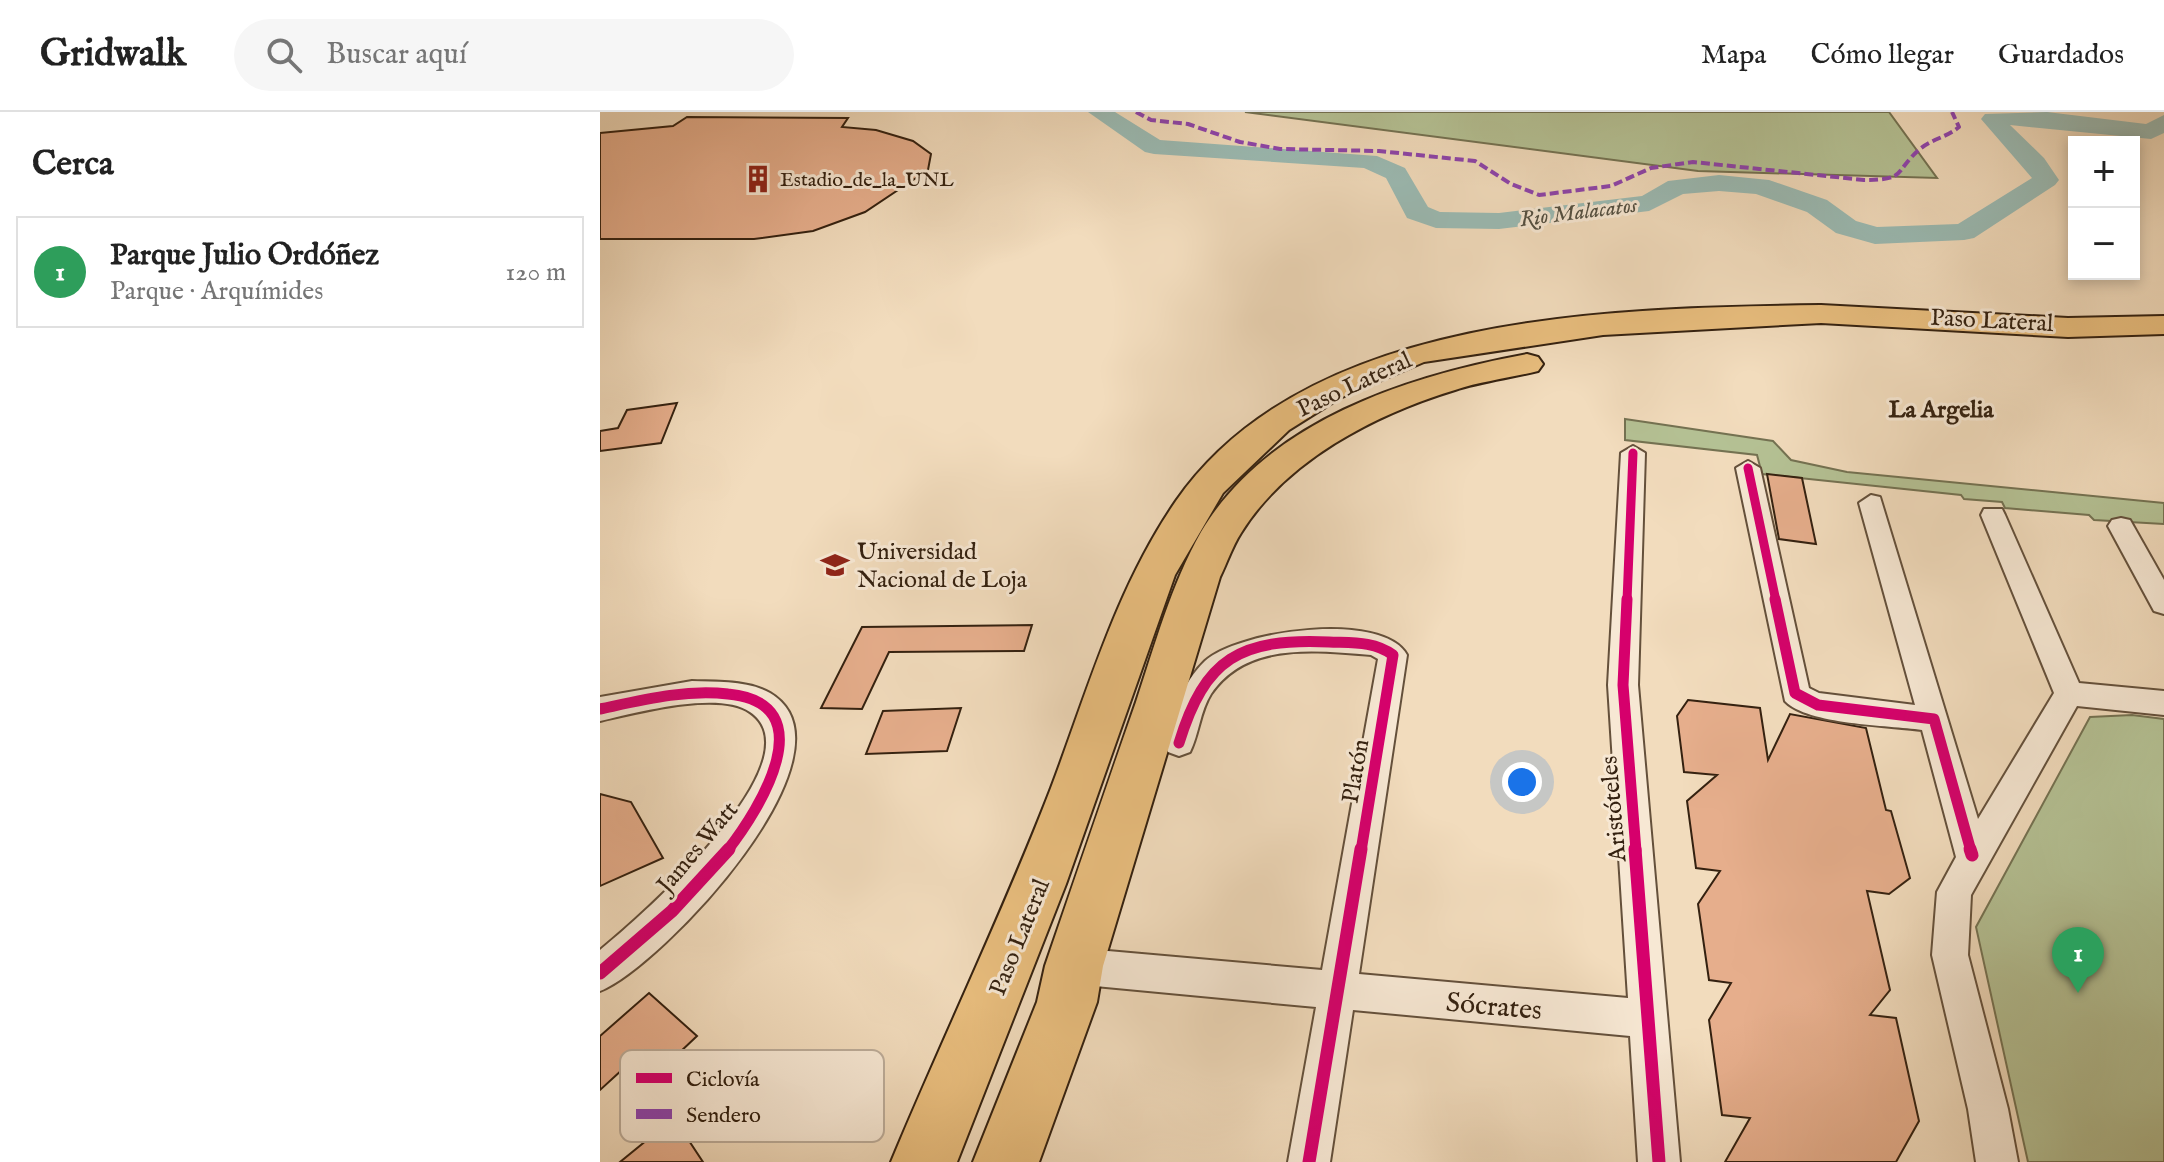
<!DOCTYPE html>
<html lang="es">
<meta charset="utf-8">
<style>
:root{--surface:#fff;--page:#f6f6f6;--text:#222;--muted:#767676;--line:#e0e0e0;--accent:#111827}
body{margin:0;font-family:"IM FELL English",serif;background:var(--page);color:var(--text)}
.controls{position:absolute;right:24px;top:24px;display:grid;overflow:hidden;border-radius:0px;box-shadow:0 4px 12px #0003}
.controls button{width:72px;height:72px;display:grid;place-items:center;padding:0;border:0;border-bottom:2px solid var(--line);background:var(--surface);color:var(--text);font:40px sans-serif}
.you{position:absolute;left:922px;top:670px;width:28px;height:28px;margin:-20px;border:6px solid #fff;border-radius:50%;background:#1a73e8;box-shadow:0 0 0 12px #1a73e833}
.badge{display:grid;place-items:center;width:52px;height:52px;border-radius:50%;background:var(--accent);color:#fff;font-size:26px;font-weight:700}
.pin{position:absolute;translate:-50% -66px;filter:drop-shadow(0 2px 4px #0008)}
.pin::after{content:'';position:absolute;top:42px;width:28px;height:24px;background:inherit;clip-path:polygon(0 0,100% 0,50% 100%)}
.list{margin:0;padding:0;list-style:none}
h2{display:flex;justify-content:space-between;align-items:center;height:104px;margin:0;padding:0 32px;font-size:34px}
h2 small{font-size:26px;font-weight:400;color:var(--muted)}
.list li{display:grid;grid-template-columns:52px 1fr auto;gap:24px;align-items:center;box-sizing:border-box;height:112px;margin:0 16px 16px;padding:0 16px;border:2px solid var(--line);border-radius:0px}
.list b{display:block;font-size:30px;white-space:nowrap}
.list p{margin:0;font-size:26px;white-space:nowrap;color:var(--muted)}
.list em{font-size:26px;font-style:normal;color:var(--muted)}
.icon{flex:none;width:44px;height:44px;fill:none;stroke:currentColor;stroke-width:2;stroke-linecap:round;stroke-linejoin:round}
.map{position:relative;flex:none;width:1564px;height:1050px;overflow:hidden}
header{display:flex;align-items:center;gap:48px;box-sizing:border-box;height:112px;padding:0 40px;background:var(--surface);border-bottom:2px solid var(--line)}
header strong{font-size:38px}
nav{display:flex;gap:44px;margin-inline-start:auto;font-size:28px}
.search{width:560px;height:72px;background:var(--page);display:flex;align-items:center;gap:20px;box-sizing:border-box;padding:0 28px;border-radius:44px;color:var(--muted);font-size:30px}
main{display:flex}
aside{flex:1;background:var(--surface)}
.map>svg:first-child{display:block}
</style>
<header>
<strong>Gridwalk</strong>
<div class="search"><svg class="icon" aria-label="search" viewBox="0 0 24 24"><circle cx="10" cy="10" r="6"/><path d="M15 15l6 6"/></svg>Buscar aquí</div>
<nav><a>Mapa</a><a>Cómo llegar</a><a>Guardados</a></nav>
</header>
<main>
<aside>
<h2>Cerca<small></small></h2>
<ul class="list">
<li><span class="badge" style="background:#2e9e5b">1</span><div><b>Parque Julio Ordóñez</b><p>Parque · Arquímides</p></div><em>120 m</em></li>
</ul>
</aside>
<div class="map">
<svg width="1564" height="1050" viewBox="0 0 1564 1050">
<rect width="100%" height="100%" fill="#f2dcbd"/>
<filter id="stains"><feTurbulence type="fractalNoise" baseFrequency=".0025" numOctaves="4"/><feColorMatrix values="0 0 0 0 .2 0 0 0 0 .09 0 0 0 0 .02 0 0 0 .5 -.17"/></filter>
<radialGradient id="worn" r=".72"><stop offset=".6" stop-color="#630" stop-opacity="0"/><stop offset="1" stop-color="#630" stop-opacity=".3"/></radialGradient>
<g fill="#b5c295" stroke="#747252" stroke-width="2">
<path d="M645 0H1289L1337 66 1098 59Z"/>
<path d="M1025 307 1173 329 1191 348 1247 360 1564 391V412L1494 408 1489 403 1405 396 1402 390 1364 387 1361 383 1162 362 1157 343 1025 328Z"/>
<path d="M1532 603 1564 607V1050H1428L1376 815 1490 605Z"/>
</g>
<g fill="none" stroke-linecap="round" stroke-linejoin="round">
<path fill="#9bbbb4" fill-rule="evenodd" d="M488 0H515L560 28 777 44 805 56 828 95 840 100 899 101 1042 84 1068 69 1119 63 1169 68 1227 88 1256 109 1277 115 1358 112 1432 66 1381 7 1385 2 1447 0 1546 12 1564 3V21L1551 27 1410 13 1444 46 1459 68 1455 73 1374 126 1364 128 1275 132 1236 121 1207 100 1156 82 1119 79 1083 82 1049 99 899 117 836 116 807 106 786 66 764 56 554 42 545 40Z"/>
</g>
<g fill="#e6ae8c" stroke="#342110" stroke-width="2">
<path d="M87 5 248 6 242 15 276 18 313 29 331 42 328 58 265 100 213 119 154 127H0V21L73 14Z"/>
<path d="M77 291 61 331 0 339V319L18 316 27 298Z"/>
<path d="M1167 362 1202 366 1216 432 1179 427Z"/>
<path d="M432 513 424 539 289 540 262 597 221 596 262 515Z"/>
<path d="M1088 588 1160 596 1168 648 1190 602 1266 616 1286 698 1291 699 1310 766 1289 782 1267 779 1290 878 1270 903 1296 906 1319 1009 1296 1050H1125L1150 1006 1122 1003 1109 908 1131 871 1109 868 1098 792 1120 759 1096 756 1087 689 1117 663 1084 660 1077 604Z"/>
<path d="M361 596 347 639 266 642 283 599Z"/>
<path d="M0 682 31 690 63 746 0 774Z"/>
<path d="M49 881 97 924 42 976 23 957 0 978V924Z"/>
<path d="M74 1006 103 1050H20Z"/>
</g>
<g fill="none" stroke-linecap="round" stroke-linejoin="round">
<defs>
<g id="street">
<path d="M1033 334 1045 341 1038 573 1080 1050H1038L1030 924 753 898 730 1050H688L716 895 474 872 461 867 456 854 461 841 474 836 722 858 778 547 771 543C716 539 647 529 611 582 600 599 599 622 590 640L579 644 568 640 564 631C573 602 582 571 605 549 639 518 783 499 807 543L759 862 1028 886 1008 573 1021 341Z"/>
<path d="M1148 349 1160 356 1209 576 1219 581 1315 593 1259 391 1271 383 1280 385 1378 707 1454 581 1381 403 1384 397H1402L1405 403 1479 571 1564 579V603L1477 594 1371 783 1368 843 1408 997 1418 1050H1376L1368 997 1332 843 1337 780 1356 745 1322 618C1288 613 1208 613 1185 589L1136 356Z"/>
<path d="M1521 406 1530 408 1564 468V502L1554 499 1508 414 1512 408Z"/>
<path d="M92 569C117 570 147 568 170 581 266 638 61 855 0 879V838C36 809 221 648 150 600 119 578 35 601 0 609V585Z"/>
</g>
<g id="highway">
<path d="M1221 193 1468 206 1564 204V222L1468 225 1221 211 1003 223 824 250 740 286 689 318 623 381 575 463 466 772 357 1050H291C343 925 402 803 451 676 488 578 516 476 576 389 707 200 1013 196 1221 193Z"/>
<path d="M927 242 938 245 943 252 938 259C911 266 882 269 855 278 776 302 686 348 641 421 632 435 627 451 620 465L503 854 497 890 439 1050H373L437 890 445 854C475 766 505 678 536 590 555 533 571 473 601 420 667 309 807 264 927 242Z"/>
</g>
</defs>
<use href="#street" stroke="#64503b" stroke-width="4"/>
<use href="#highway" stroke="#342110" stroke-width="4"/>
<use href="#street" fill="#f7e8d4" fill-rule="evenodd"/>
<use href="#highway" fill="#e9be7e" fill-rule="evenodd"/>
<path stroke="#8e44ad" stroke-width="4" stroke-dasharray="9 4" stroke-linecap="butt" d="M536 0 551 8 588 12 640 30 680 37 779 39 875 49 911 72 939 83 1011 74 1051 56 1093 50 1264 68C1308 68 1293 60 1320 37 1332 27 1347 25 1359 15L1352 0"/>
<defs>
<g id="cycleway-far2">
<path d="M1148 356 1176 489"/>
<path d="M1027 489 1033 341"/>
</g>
<g id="cycleway-far1">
<path d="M1027 487 1023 573 1036 739"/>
<path d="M1175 487 1195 581 1218 593 1334 607 1371 739"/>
<path d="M0 597C42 588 85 577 128 582 225 591 161 696 127 739"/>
<path d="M579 631C605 546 640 526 729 530 752 531 774 529 793 543L761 739"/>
</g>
<g id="cycleway">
<path d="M1035 737 1059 1050"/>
<path d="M1370 737 1372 743"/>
<path d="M0 861 72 799 129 737"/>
<path d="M709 1050 761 737"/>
</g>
</defs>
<use href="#cycleway-far2" stroke="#f7e8d4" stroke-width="13"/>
<use href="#cycleway-far1" stroke="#f7e8d4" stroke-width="16"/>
<use href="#cycleway" stroke="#f7e8d4" stroke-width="18"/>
<use href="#cycleway-far2" stroke="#d6006c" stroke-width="9"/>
<use href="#cycleway-far1" stroke="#d6006c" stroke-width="11"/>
<use href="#cycleway" stroke="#d6006c" stroke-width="13"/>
</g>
<defs>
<symbol id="building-bare" viewBox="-9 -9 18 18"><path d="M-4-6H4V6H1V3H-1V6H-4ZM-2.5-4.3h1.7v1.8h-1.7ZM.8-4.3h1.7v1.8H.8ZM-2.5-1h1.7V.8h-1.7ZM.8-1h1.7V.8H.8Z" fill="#8f2418" stroke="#f7e8d4" stroke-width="2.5" paint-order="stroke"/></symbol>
<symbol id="university-bare" viewBox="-9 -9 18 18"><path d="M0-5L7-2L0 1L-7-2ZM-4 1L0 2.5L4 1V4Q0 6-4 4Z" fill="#8f2418" stroke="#f7e8d4" stroke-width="2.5" paint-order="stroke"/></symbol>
</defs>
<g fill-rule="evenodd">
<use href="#building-bare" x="138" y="47" width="40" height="40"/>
<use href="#university-bare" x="215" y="433" width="40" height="40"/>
</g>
<g text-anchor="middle" stroke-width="6" stroke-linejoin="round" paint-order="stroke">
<g font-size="20" fill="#342110" stroke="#f7e8d4" text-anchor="start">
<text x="180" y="74">Estadio_de_la_UNL</text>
</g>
<g font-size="22" font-style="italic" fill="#534f41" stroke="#f7e8d4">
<text transform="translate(978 99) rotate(-7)" y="8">Rio Malacatos</text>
</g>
<g font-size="24" fill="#342110" stroke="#f7e8d4">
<text transform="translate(1392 208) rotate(3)" y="8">Paso Lateral</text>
<text transform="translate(754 272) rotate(-25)" y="8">Paso Lateral</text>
<text transform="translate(755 659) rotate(-80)" y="8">Platón</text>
<text transform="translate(1013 697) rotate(-95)" y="8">Aristóteles</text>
<text transform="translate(97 735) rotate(-50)" y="8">James Watt</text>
<text transform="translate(419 825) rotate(-68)" y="8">Paso Lateral</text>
</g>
<g font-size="24" font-weight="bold" fill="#342110" stroke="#f7e8d4">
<text x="1341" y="305">La Argelia</text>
</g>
<g font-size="24" fill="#342110" stroke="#f7e8d4" text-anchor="start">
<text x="257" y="447">Universidad<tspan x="257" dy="28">Nacional de Loja</tspan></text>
</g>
<g font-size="28" fill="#342110" stroke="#f7e8d4">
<text transform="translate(894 893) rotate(5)" y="10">Sócrates</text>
</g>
</g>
<rect x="20" y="938" width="264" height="92" rx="12" fill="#f7e8d4" stroke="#bcac99" stroke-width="2"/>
<rect x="36" y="961" width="36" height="10" fill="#d6006c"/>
<rect x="36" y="997" width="36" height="10" fill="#8e44ad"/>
<g font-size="22" fill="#342110">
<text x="86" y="974">Ciclovía</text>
<text x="86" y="1010">Sendero</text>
</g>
<rect width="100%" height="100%" filter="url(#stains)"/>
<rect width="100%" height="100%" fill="url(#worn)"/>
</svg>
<div class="controls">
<button>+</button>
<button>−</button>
</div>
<div class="you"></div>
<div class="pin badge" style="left:1478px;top:881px;background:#2e9e5b">1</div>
</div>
</main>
